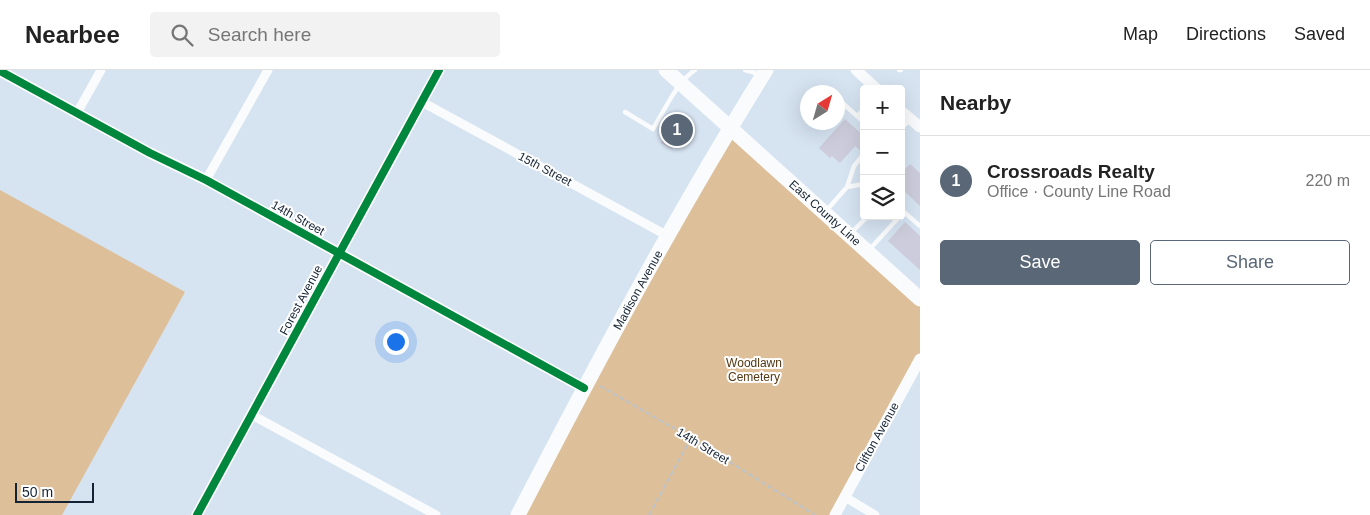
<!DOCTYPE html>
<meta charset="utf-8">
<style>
:root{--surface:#fff;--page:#f2f2f2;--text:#222;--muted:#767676;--line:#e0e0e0;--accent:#596776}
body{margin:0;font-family:Helvetica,sans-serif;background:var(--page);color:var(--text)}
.controls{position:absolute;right:15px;top:15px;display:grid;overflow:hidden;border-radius:5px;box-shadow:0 5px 20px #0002}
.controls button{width:45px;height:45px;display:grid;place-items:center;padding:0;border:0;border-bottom:1px solid var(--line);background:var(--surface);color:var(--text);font:25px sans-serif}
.compass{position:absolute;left:800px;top:15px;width:45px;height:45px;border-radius:50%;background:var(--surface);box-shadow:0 5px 20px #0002;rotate:37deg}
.scale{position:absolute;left:15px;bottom:12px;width:79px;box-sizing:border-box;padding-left:5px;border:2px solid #152434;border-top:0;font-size:14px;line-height:18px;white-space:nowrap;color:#152434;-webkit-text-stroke:4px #fff;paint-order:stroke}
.you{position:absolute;left:395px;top:271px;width:18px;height:18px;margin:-12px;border:4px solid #fff;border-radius:50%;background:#1a73e8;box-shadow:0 0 0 8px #1a73e833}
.badge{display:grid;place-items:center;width:32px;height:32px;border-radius:50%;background:var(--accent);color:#fff;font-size:16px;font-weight:700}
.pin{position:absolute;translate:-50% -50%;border:2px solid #fff;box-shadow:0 1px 5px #0006}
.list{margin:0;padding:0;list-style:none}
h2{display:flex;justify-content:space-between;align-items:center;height:65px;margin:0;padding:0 20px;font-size:21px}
h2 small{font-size:16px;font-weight:400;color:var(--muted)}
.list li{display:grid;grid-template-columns:32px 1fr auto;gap:15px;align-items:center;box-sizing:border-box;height:90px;padding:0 20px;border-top:1px solid var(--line)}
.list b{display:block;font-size:19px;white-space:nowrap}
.list p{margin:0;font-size:16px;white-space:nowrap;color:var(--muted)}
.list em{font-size:16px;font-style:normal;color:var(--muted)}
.actions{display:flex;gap:10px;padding:15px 20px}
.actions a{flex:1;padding:11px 0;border:1px solid var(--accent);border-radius:5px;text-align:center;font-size:18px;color:var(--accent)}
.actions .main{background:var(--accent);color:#fff}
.icon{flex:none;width:28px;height:28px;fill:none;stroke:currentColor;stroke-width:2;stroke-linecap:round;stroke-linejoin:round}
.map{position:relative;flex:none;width:920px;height:445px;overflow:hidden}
header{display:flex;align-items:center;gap:30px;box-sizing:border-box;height:70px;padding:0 25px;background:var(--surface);border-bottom:1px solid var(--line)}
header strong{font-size:24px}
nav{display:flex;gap:28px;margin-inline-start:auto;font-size:18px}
.search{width:350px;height:45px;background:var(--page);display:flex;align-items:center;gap:12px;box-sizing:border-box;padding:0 18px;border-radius:5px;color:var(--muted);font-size:19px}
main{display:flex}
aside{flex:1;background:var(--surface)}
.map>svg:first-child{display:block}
</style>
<header>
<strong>Nearbee</strong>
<div class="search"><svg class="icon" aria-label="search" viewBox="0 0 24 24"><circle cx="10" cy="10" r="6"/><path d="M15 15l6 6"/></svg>Search here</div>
<nav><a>Map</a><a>Directions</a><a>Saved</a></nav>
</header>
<main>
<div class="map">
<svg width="920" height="445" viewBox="0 0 920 445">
<rect width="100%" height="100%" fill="#d6e3f1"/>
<g fill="#ddbf99">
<path d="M730 57 920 229V289L835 445H518Z"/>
<path d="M0 120 185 222 62 445H0Z"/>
</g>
<g fill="#ccccdc">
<path d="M670 46 686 55 672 79 661 73 666 63 661 61Z"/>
<path d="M845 49 864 66V80L861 81 855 76 840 93 832 86 830 88 819 78Z"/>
<path d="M910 94 920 103V136L901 118V103Z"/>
<path d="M905 152 920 166V200L888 171Z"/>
</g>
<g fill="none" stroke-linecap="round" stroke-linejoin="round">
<g stroke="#bdc3c8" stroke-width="2" stroke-dasharray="5 2.5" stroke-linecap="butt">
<path d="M600 316 691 368 815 445"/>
<path d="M649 445 691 368"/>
</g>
<g stroke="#f9fbfd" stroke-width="4.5">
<path d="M745 0 759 4"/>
<path d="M899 0H901"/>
<path d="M838 29 857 46 864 39"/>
<path d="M625 42 653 59C664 41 677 12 695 0"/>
<path d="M857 46 864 53"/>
<path d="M901 59 910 49"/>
<path d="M847 117 864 114"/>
<path d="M826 141 847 117 854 96 864 84"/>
<path d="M904 142 920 156"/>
<path d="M851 163 868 146"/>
<path d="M869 180 900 146"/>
</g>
<g stroke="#f9fbfd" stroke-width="9">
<path d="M422 32 668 166"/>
<path d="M77 43 101 0"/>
<path d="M206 110 268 0"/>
<path d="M252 345 436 445"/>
<path d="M845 427 875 445"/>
</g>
<g stroke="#f9fbfd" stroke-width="11">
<path d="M856 0 877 19"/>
<path d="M0 1 150 83 206 110 584 318"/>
<path d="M901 41 920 57"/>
<path d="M197 445 439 0"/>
<path d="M835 445 920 289"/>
</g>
<path stroke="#f9fbfd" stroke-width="15" d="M666 0 920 229"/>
<path stroke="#f9fbfd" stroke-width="15" d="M518 445C596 294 676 144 766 0"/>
<defs>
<g id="cycleway">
<path d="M0 1 150 83 206 110 584 318"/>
<path d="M197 445 439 0"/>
</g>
</defs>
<use href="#cycleway" stroke="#fff" stroke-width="11"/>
<use href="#cycleway" stroke="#00873e" stroke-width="8"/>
</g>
<g text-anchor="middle" stroke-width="4" stroke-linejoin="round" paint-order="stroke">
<g font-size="12" fill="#152434" stroke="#fff">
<text transform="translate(545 99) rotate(28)" y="4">15th Street</text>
<text transform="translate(825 143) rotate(42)" y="4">East County Line</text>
<text transform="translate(298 148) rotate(29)" y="4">14th Street</text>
<text transform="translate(638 220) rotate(-61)" y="4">Madison Avenue</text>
<text transform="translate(301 230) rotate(-62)" y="4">Forest Avenue</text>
<text transform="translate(877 367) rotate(-61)" y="4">Clifton Avenue</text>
<text transform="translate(703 376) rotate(31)" y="4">14th Street</text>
</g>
<g font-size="12" fill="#533711" stroke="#fff">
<text x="754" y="297">Woodlawn<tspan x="754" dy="14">Cemetery</tspan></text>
</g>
</g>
</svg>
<div class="controls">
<button>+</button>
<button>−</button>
<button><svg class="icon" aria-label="layers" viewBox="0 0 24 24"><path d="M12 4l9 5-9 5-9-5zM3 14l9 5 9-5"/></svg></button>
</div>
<svg class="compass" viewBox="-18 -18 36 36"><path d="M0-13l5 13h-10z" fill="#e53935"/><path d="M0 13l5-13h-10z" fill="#767676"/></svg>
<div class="scale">50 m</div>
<div class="you"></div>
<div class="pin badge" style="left:677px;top:60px">1</div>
</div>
<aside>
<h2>Nearby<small></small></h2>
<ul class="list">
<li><span class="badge">1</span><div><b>Crossroads Realty</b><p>Office · County Line Road</p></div><em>220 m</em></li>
</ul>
<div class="actions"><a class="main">Save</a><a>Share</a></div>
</aside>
</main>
